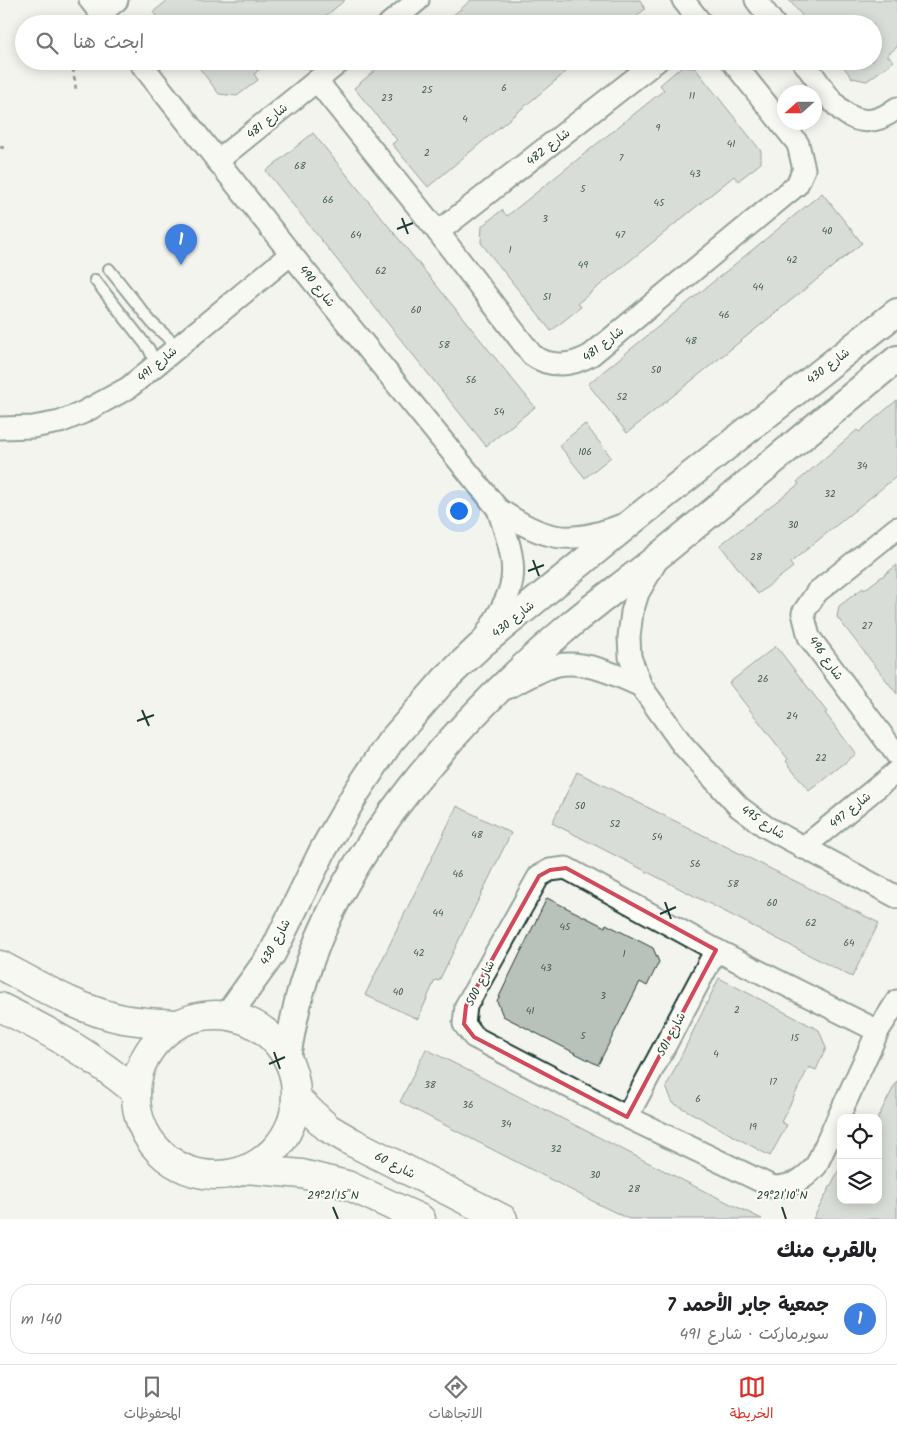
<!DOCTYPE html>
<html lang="ar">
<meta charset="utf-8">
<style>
:root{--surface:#fff;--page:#f6f6f6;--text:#202124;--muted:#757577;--line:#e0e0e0;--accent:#d93025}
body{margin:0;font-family:Kalam,"Playpen Sans Arabic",sans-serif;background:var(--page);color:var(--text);direction:rtl}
.controls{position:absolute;right:15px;bottom:15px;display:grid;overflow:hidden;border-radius:10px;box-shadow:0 2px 12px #0003}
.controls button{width:45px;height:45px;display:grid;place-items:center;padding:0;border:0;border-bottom:1px solid var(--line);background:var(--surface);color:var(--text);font:25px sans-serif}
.compass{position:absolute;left:777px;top:85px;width:45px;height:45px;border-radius:50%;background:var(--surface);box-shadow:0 2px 12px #0003;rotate:249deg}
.you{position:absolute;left:458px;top:510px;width:18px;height:18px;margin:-12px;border:4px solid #fff;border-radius:50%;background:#1a73e8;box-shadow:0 0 0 8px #1a73e833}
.badge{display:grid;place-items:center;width:32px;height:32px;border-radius:50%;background:var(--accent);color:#fff;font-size:16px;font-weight:700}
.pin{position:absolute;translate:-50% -41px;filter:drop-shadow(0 1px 2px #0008)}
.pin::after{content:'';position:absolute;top:26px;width:18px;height:15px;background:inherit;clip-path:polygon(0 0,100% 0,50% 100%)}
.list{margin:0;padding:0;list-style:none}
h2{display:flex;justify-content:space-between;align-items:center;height:65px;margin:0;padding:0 20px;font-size:21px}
h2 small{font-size:16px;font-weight:400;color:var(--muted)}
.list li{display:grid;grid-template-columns:32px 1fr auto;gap:15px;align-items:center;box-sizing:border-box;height:70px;margin:0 10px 10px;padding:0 10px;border:1px solid var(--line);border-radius:20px}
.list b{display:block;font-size:19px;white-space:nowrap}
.list p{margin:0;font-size:16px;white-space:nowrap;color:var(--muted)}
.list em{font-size:16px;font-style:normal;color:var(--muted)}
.icon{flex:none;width:28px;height:28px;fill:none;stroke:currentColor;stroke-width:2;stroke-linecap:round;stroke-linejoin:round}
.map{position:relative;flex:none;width:897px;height:1219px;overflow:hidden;direction:ltr}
.search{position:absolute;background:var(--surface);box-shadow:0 2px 12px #0003;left:15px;right:15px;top:15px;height:55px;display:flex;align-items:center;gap:12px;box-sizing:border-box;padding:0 18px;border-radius:28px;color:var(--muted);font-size:19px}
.sheet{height:145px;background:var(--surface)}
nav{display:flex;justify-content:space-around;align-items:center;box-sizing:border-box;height:70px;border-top:1px solid var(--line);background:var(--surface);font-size:14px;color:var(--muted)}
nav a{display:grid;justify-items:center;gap:2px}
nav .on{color:var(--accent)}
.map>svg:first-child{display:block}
</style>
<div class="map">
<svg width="897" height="1219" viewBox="0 0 897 1219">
<rect width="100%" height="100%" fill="#f4f4ef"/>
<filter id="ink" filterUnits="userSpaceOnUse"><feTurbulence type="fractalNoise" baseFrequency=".02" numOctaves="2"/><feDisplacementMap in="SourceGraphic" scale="10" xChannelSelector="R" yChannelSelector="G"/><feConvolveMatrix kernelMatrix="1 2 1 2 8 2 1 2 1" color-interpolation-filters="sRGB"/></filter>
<g filter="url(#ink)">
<g fill="#b9c1bb" stroke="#1f3d34">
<path d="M168 0H345L316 24H162L153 12Z"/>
<path d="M471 0H640L645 9 628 24H443Z"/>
<path d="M789 0H897V47L887 55 894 61 867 81 852 78 839 61H873V24H809Z"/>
<path d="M194 61H270L254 74 258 80 237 96 219 94Z"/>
<path d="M399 61H579L428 187 392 144 397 140 354 88 385 62 390 69Z"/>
<path d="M681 67 695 68 761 151V163L738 181 734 176 578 303 581 307 551 331 481 243 482 226 502 210 507 216 664 90 660 85Z"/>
<path d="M313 133 535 407 486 446 266 171Z"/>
<path d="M822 193 862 243 627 433 588 384Z"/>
<path d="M897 400V476L790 563 793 567 758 594 720 545 799 484 797 482 857 430 859 432Z"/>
<path d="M585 424 611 457 585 478 559 445Z"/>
<path d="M897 565V694L837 617 839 606 863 588 864 590Z"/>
<path d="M776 646 827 712 825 713 856 754 809 791 786 761 788 759 729 683Z"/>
<path d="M577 772 879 923 852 977 552 823Z"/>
<path d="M457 806 511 833 439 981 435 980 418 1019 365 995Z"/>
<path d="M547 898 605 927 606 924 653 948 659 962 647 986 640 982 598 1065 503 1016 497 1001Z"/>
<path d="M719 978 819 1030 826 1048 816 1070 809 1067 781 1122 787 1125 770 1156 673 1103 666 1087Z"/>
<path d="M426 1049 700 1189 762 1219H629L604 1207 400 1102Z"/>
<path d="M897 1081V1219H813L841 1166V1200H878V1117Z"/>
</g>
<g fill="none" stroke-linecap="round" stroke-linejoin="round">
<defs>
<g id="service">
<path d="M109 269 152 323 178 347"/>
<path d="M95 280 149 349 156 365"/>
</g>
<g id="minor">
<path d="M90 0 109 24"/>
<path d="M683 0 702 24"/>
<path d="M756 0 774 24"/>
<path d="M101 13 117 0"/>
<path d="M389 24 418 0"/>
<path d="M139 61 291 254 498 509C545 540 568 546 622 525"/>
<path d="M803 61C829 95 850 144 897 108"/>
<path d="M317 81 438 232 532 355C550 368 572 366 591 355L797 185 804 169 798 144 732 61"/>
<path d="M217 161 341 61"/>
<path d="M438 232 657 61"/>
<path d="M0 428 33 427 60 422 82 413 128 388 291 254"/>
<path d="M897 528 817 592 803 613 809 637 897 755"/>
<path d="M657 560 638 593 632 612 629 637 630 657 641 686 682 744 739 807 766 827 897 897"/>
<path d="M483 640C492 624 503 609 509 592 519 565 506 535 498 509"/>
<path d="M507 688C523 680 541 669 558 665 585 660 617 675 641 686"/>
<path d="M803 848 897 771"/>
<path d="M878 1031 716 950 566 868 550 870 539 876 466 1006 464 1024 474 1037 627 1117 773 1187C794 1186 802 1181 816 1166L878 1031 897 1001"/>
<path d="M627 1117 716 950"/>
</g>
<g id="tertiary">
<path d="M228 1015 272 954 323 850 356 793 390 742 444 680 480 646 635 519 897 312"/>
<path d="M287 1057C291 1034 295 1010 302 987 341 847 465 713 575 621 603 598 633 577 661 554 740 490 818 423 897 359"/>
</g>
<g id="secondary">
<path d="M0 965C40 986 79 1010 123 1019 141 1022 159 1023 177 1024"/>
<path d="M0 1007C51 1032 92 1055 136 1092"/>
<circle cx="216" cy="1095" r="80"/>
<path d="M296 1098 328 1128 352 1142 503 1219"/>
<path d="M246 1169 302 1174 347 1185 421 1219"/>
</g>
</defs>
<use href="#service" stroke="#1f3d34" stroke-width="14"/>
<use href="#minor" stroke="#1f3d34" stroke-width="25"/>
<use href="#tertiary" stroke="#1f3d34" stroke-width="30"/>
<use href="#secondary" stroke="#1f3d34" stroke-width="31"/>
<g stroke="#1f3d34" stroke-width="3" stroke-dasharray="4 4" stroke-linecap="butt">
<path d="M72 61 76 90"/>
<path d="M0 147 5 148"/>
</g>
<use href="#service" stroke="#fdfcf7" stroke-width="10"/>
<use href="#minor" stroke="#fdfcf7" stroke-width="21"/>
<use href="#tertiary" stroke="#fdfcf7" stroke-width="26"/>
<use href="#secondary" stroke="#fdfcf7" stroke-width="28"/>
</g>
</g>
<path d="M0 0H897V1219H0ZM566 868 716 950 627 1117 474 1037 464 1024 466 1006 539 876 550 870Z" fill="#f4f4ef" fill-opacity=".55" fill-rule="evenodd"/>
<path fill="none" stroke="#d1495b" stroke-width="4" stroke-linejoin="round" d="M566 868 716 950 627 1117 474 1037 464 1024 466 1006 539 876 550 870Z"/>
<path fill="none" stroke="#1f3d34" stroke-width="2" d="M402 218 408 234M397 229 413 223M533 560 539 576M528 571 544 565M142 710 149 726M137 721 154 715M665 902 671 919M660 914 676 907M274 1052 280 1069M269 1064 285 1057M333 1207 338 1219M782 1207 786 1219"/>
<g text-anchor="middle" stroke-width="4" stroke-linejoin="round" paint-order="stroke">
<g font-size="10" fill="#465e56">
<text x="504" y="91">6</text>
<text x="427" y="93">25</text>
<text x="692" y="99">11</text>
<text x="387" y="101">23</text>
<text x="465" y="122">4</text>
<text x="658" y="131">9</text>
<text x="731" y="147">41</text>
<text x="427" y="156">2</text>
<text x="621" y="161">7</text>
<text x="300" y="169">68</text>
<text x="695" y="177">43</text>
<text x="583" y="192">5</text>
<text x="328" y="203">66</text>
<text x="659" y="206">45</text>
<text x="545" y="222">3</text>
<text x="827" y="234">40</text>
<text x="356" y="238">64</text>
<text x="620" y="238">47</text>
<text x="510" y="253">1</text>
<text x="792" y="263">42</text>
<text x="583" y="268">49</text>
<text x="381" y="274">62</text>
<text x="758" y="290">44</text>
<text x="547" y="300">51</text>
<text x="416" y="313">60</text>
<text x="724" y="318">46</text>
<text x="691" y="344">48</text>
<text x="444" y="348">58</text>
<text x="656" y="373">50</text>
<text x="471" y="383">56</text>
<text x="622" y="400">52</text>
<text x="499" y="415">54</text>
<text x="585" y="455">106</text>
<text x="862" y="469">34</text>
<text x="830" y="497">32</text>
<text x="793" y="528">30</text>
<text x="756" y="560">28</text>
<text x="867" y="629">27</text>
<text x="763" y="682">26</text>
<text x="792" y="719">24</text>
<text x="821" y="761">22</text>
<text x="580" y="809">50</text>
<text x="615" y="827">52</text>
<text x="477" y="838">48</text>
<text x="657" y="840">54</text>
<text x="695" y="867">56</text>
<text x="458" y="877">46</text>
<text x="733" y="887">58</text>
<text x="772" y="906">60</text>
<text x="438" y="916">44</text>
<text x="811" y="926">62</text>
<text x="565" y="930">45</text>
<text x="849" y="946">64</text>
<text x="419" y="956">42</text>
<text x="624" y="957">1</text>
<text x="546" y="971">43</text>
<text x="398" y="995">40</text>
<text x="603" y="999">3</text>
<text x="737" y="1013">2</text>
<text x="530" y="1014">41</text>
<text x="583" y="1039">5</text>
<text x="795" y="1041">15</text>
<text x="716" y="1057">4</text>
<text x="773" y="1085">17</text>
<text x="430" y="1088">38</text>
<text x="698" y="1102">6</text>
<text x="468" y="1108">36</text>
<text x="506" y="1127">34</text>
<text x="753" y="1130">19</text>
<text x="556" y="1152">32</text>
<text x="595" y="1178">30</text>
<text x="634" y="1192">28</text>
</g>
<g font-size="12" fill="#1f3d34" stroke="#fdfcf7">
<text transform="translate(267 121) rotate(-39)" y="4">شارع 481</text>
<text transform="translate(548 147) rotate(-38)" y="4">شارع 482</text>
<text transform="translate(317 286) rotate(51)" y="4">شارع 490</text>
<text transform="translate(603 344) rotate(-38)" y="4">شارع 481</text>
<text transform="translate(157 364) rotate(-40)" y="4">شارع 491</text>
<text transform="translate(828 366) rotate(-38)" y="4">شارع 430</text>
<text transform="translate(513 619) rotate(-39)" y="4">شارع 430</text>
<text transform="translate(826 658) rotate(55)" y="4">شارع 496</text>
<text transform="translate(850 810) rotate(-39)" y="4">شارع 497</text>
<text transform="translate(763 822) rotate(34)" y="4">شارع 495</text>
<text transform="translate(275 942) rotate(-62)" y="4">شارع 430</text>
<text transform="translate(480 983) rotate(-63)" y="4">شارع 500</text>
<text transform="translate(671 1034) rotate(-62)" y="4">شارع 501</text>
<text transform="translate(395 1165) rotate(27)" y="4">شارع 60</text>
</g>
</g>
<g font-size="12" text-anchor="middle" fill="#1f3d34" stroke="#fdfcf7" stroke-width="4" stroke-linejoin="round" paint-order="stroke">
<text x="333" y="1199">29°21'15"N</text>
<text x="782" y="1199">29°21'10"N</text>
</g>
</svg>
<div class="controls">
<button><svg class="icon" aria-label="locate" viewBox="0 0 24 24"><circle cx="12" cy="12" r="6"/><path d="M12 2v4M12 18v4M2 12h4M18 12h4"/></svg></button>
<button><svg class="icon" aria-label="layers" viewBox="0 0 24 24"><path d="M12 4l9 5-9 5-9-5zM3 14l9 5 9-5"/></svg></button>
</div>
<svg class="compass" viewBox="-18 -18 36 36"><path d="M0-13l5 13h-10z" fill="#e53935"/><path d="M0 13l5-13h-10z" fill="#757577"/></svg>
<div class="you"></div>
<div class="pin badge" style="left:181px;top:265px;background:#3f7fe0">1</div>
<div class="search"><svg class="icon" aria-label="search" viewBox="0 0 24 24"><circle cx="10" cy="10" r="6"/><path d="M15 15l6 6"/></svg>ابحث هنا</div>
</div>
<section class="sheet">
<h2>بالقرب منك<small></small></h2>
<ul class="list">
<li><span class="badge" style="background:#3f7fe0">1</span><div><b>جمعية جابر الأحمد 7</b><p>سوبرماركت · شارع 491</p></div><em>140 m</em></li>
</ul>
</section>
<nav>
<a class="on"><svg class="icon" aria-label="map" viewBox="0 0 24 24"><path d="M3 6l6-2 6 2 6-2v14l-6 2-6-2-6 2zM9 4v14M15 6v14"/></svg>الخريطة</a>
<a><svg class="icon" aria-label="directions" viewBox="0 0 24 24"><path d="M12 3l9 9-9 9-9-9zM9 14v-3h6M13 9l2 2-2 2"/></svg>الاتجاهات</a>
<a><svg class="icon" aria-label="saved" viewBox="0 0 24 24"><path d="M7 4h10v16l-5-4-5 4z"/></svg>المحفوظات</a>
</nav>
